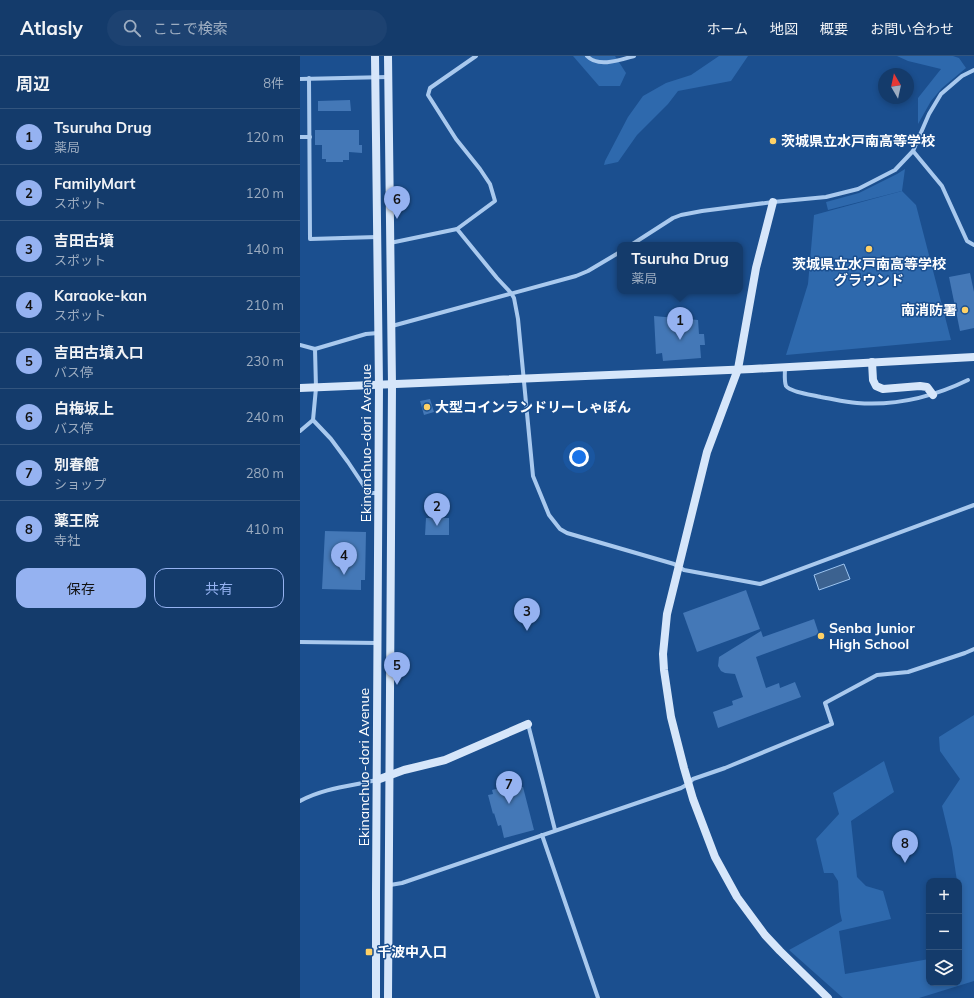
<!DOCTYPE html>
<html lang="ja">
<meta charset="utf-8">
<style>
:root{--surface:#143b6b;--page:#1d4271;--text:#f1f3f6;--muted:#9dadc1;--line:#33557e;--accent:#95b2f1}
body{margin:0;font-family:Mulish,"Noto Sans JP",sans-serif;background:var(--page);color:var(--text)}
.controls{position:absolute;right:12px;bottom:12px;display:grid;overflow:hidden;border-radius:8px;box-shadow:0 2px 6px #0003}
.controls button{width:36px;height:36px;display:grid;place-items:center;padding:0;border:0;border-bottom:1px solid var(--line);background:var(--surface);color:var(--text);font:20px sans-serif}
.compass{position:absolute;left:578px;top:12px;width:36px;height:36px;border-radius:50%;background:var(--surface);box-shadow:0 2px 6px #0003;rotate:351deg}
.you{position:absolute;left:279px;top:401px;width:14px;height:14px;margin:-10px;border:3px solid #fff;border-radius:50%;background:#1a73e8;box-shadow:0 0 0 6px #1a73e833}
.badge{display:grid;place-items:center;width:26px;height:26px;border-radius:50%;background:var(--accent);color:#111;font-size:13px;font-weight:700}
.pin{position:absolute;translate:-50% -33px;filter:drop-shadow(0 1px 2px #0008)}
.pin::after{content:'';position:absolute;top:21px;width:14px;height:12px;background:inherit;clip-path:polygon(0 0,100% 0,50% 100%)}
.popup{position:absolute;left:317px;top:186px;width:126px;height:52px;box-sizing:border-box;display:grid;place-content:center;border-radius:8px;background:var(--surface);filter:drop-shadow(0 1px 3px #0005);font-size:13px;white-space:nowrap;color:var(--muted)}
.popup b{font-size:15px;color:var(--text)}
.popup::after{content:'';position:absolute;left:50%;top:100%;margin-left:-8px;border:8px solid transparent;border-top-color:var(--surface)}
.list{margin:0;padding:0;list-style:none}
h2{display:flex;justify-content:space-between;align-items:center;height:52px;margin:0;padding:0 16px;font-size:17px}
h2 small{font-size:13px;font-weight:400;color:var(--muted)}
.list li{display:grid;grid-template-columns:26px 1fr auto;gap:12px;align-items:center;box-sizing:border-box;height:56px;padding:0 16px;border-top:1px solid var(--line)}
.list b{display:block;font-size:15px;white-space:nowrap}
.list p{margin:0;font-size:13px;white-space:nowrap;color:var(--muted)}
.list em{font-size:13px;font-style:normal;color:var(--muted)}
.actions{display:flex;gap:8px;padding:12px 16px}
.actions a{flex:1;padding:9px 0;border:1px solid var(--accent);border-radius:12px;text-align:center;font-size:14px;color:var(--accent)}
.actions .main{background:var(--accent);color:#111}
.icon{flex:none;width:22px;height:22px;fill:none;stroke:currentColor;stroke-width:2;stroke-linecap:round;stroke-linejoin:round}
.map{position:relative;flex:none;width:674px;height:942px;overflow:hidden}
header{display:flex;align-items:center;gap:24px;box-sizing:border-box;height:56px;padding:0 20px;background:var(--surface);border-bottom:1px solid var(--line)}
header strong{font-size:19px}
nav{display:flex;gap:22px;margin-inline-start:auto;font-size:14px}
.search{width:280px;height:36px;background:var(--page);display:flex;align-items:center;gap:10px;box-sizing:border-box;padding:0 14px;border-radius:22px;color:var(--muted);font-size:15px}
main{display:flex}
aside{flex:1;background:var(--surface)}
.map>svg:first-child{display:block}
</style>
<header>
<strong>Atlasly</strong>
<div class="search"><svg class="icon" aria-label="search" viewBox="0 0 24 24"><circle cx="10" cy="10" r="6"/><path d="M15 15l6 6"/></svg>ここで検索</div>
<nav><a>ホーム</a><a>地図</a><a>概要</a><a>お問い合わせ</a></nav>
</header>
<main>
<aside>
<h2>周辺<small>8件</small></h2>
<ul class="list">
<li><span class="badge">1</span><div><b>Tsuruha Drug</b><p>薬局</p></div><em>120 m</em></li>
<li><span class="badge">2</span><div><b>FamilyMart</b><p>スポット</p></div><em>120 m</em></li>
<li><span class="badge">3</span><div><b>吉田古墳</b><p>スポット</p></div><em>140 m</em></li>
<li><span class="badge">4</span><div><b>Karaoke-kan</b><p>スポット</p></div><em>210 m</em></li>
<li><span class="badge">5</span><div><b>吉田古墳入口</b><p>バス停</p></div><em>230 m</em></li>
<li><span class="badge">6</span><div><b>白梅坂上</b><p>バス停</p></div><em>240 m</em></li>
<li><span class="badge">7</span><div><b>別春館</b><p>ショップ</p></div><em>280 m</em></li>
<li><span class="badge">8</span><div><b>薬王院</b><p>寺社</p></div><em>410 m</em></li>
</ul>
<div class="actions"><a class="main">保存</a><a>共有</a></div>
</aside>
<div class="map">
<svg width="674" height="942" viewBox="0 0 674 942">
<rect width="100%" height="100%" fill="#1b4f8f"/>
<g fill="#2e69ad">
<path d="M273 0H315L326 17 320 30H299Z"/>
<path d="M419 0H448L431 25 378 35 368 48 337 79 318 106 304 109 305 105 328 61 343 40 366 27 391 19Z"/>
<path d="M597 0H653L659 2 666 12 642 32 631 45 618 68V42L641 13 608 5Z"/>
<path d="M605 113 602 135 528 154 526 146 559 137 597 118Z"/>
<path d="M602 135 616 149 651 284 486 299 508 228 514 159Z"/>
<path d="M674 659V925L619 942H543L489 894 542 865 540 856 538 825 533 817H524L516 783 539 758 533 737 584 705 594 736 551 765 557 821 566 830 583 835 591 863 539 875 545 918 629 903V927H659V825H657L652 792 642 750 660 723 640 695 639 681Z"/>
</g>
<path fill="#3c6290" stroke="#9cc4f0" d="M544 508 550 523 519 534 514 519Z"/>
<g fill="#4478b7">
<path d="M50 44 51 55H18V45Z"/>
<path d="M15 74H59V89H62V97L49 96V104H43V106H26V103H22V89H15Z"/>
<path d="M670 217 674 236V272L660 275 649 221Z"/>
<path d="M354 260 398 264 399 278H404L405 289H400L401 302 363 305 362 297 356 298Z"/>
<path d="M130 343 134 356 124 359 120 345Z"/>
<path d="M126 462H149V479H125Z"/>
<path d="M25 475 66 476 65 524H61V534L22 533Z"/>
<path d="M446 534 460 573 397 596 383 557Z"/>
<path d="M514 563 519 578 456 601 466 632 479 627 480 632 495 626 501 641 418 672 413 656 433 649 432 645 443 641 435 618 425 617 421 615 418 610 419 601 461 575 463 581Z"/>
<path d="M203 731 204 734 223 731 234 774 204 782 201 769 198 770 194 757 193 758 188 739 193 738 192 734Z"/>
</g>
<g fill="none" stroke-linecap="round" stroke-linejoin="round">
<g stroke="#a9c9ee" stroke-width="4">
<path d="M287 0C298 12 320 4 334 0"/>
<path d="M9 22 10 183 77 181"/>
<path d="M0 23 88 21"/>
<path d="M0 81H10"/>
<path d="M613 95 642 130 667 185 674 189"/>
<path d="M157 173 197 222 211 237 214 242 218 263 233 420 249 459 260 473 267 477 374 508 384 514 460 528 674 449"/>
<path d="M90 187 157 173 195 145 190 128 180 113 156 83 128 39 130 32 176 0"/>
<path d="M331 189 373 162 381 159 402 155 473 146 526 141 558 133 595 114 613 95 629 58 641 38 662 20 674 14"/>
<path d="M92 270 276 220 288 215 320 196"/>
<path d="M0 289 15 293"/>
<path d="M485 311C485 317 484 325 486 330 490 336 513 339 521 341 533 343 545 346 557 347 596 350 633 341 668 324"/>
<path d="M13 364 31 383 48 406 66 433 70 437H78"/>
<path d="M0 375 13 364 16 332 15 293 66 278 78 277"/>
<path d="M0 586 78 587"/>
<path d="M228 668 255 774"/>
<path d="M0 745C24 732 51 730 77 724"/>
<path d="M242 779 298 942"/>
<path d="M90 829 102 827 381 732 388 728 393 723 425 712 532 668 525 647 577 619 608 616 665 597 674 593"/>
</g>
<g stroke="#d6e6fa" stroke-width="8">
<path d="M75 0 79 330 76 837V942"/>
<path d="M473 146 456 212 438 313 407 396 367 558 363 598 364 614 371 661 384 712 393 743 415 801 437 841 465 879 480 895 528 942"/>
<path d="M572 306 573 324 576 330 583 333 620 330 627 331 633 339"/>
<path d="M0 332 452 313 674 301"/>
<path d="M77 724 104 714 145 704 228 668"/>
<path d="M88 942 92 329 88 0"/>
</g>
</g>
<g fill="#ffd166" stroke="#1b4f8f" stroke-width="1.5">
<circle cx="473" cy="85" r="4"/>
<circle cx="569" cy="193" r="4"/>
<circle cx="665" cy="254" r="4"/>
<circle cx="127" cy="351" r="4"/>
<circle cx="521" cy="580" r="4"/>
<rect x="65" y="892" width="8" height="8" rx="2"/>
</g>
<g text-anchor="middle" stroke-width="3" stroke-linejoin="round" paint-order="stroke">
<g font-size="14" font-weight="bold" fill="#fff" stroke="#1b4f8f" text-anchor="start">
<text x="481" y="90">茨城県立水戸南高等学校</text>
<text x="569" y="213" text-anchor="middle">茨城県立水戸南高等学校<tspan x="569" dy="16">グラウンド</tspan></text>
<text x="657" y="259" text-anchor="end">南消防署</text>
<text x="135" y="356">大型コインランドリーしゃぼん</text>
<text x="529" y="577">Senba Junior<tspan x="529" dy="16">High School</tspan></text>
<text x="77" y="901">千波中入口</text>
</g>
<g font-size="14" fill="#fff" stroke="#1b4f8f">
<text transform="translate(66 387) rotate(-90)" y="5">Ekinanchuo-dori Avenue</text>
<text transform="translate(64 711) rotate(-90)" y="5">Ekinanchuo-dori Avenue</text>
</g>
</g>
</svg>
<div class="controls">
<button>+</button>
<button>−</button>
<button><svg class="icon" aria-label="layers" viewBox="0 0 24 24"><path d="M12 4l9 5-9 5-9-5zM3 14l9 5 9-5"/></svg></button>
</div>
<svg class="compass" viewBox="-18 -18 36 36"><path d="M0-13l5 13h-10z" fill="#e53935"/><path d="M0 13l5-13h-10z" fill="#9dadc1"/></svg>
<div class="you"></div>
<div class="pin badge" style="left:380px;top:284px">1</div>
<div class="popup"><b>Tsuruha Drug</b>薬局</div>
<div class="pin badge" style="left:137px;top:470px">2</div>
<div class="pin badge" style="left:227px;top:575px">3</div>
<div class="pin badge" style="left:44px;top:519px">4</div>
<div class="pin badge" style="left:97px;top:629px">5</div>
<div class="pin badge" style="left:97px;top:163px">6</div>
<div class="pin badge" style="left:209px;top:748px">7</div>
<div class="pin badge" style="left:605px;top:807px">8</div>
</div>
</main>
